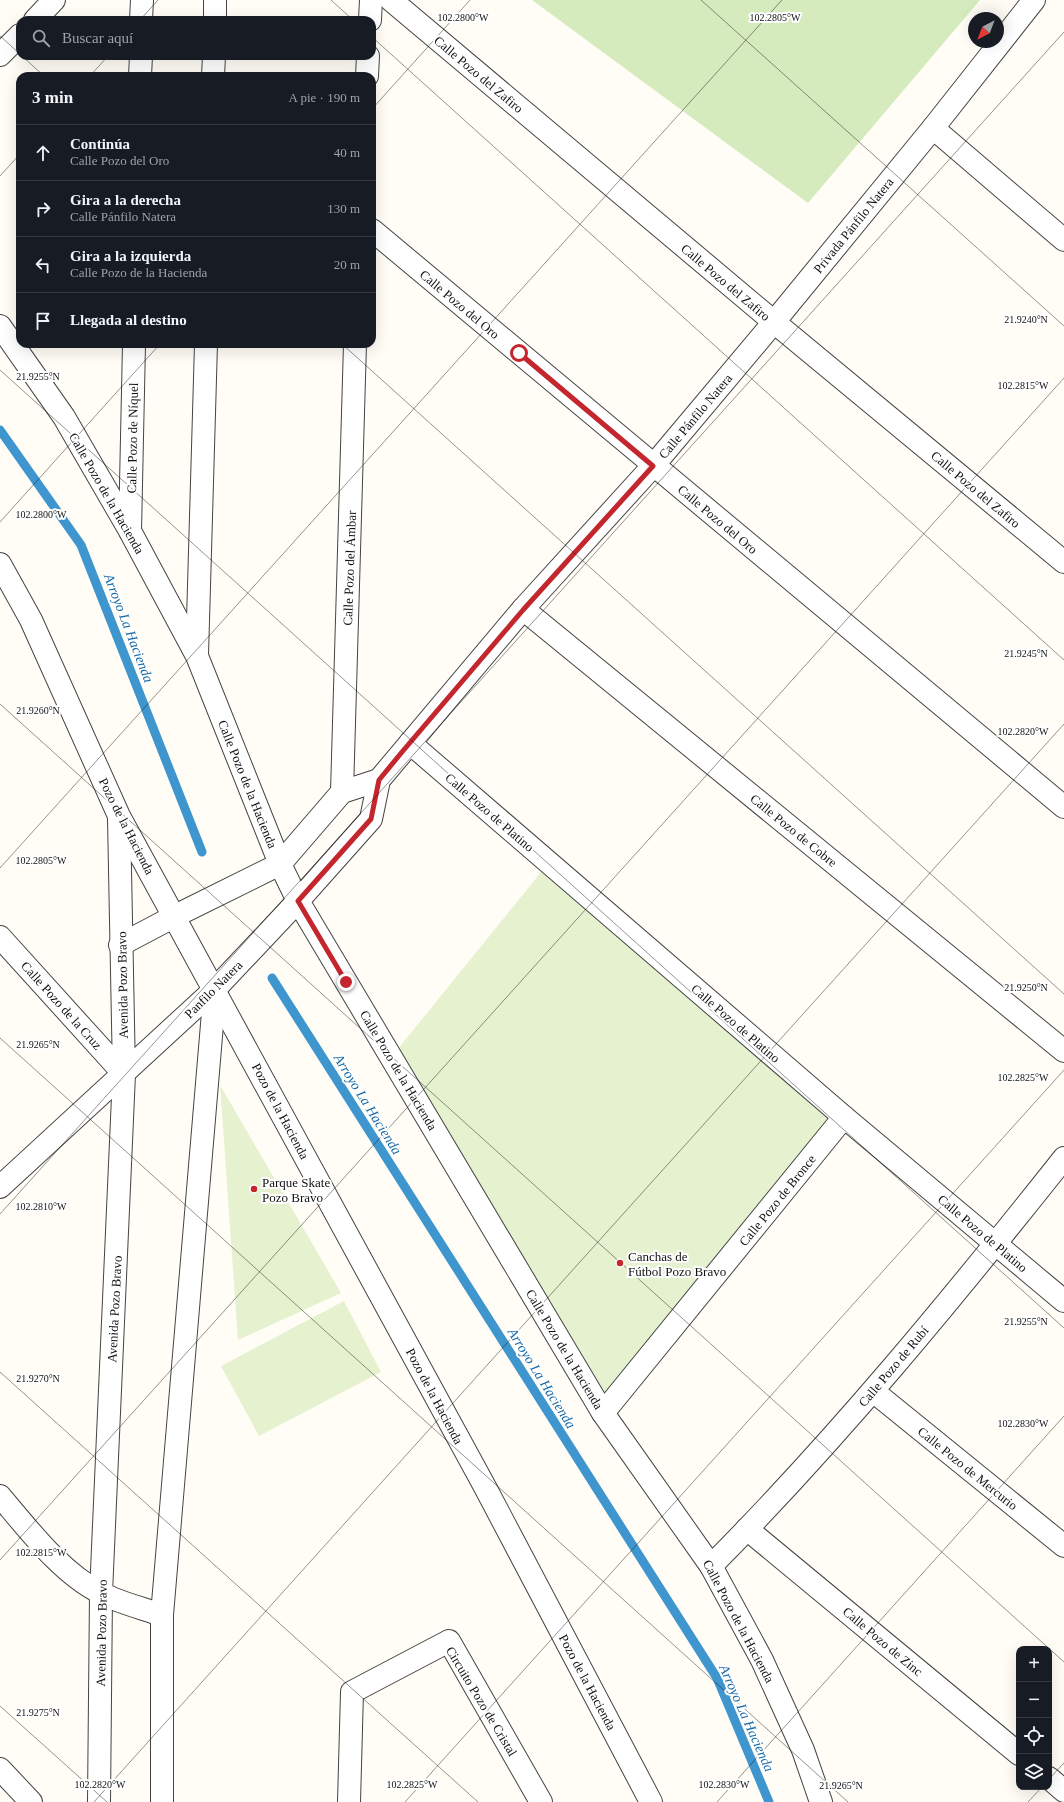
<!DOCTYPE html>
<html lang="es">
<meta charset="utf-8">
<style>
:root{--surface:#171b24;--page:#242831;--text:#f1f3f6;--muted:#9ea1a6;--line:#363941}
body{margin:0;font-family:Georgia,serif;background:var(--page);color:var(--text)}
.controls{position:absolute;right:12px;bottom:12px;display:grid;overflow:hidden;border-radius:8px;box-shadow:0 4px 16px #0002}
.controls button{width:36px;height:36px;display:grid;place-items:center;padding:0;border:0;border-bottom:1px solid var(--line);background:var(--surface);color:var(--text);font:20px sans-serif}
.compass{position:absolute;left:968px;top:12px;width:36px;height:36px;border-radius:50%;background:var(--surface);box-shadow:0 4px 16px #0002;rotate:222deg}
.stop{position:absolute;width:12px;height:12px;margin:-9px;border:3px solid #c4262e;border-radius:50%;background:#fff}
.stop.end{background:#c4262e;border-color:#fff;box-shadow:0 1px 4px #0008}
.list{margin:0;padding:0;list-style:none}
h2{display:flex;justify-content:space-between;align-items:center;height:52px;margin:0;padding:0 16px;font-size:17px}
h2 small{font-size:13px;font-weight:400;color:var(--muted)}
.list li{display:grid;grid-template-columns:26px 1fr auto;gap:12px;align-items:center;box-sizing:border-box;height:56px;padding:0 16px;border-top:1px solid var(--line)}
.list b{display:block;font-size:15px;white-space:nowrap}
.list p{margin:0;font-size:13px;white-space:nowrap;color:var(--muted)}
.list em{font-size:13px;font-style:normal;color:var(--muted)}
.icon{flex:none;width:22px;height:22px;fill:none;stroke:currentColor;stroke-width:2;stroke-linecap:round;stroke-linejoin:round}
.map{position:relative;flex:none;width:1064px;height:1802px;overflow:hidden}
.search{position:absolute;background:var(--surface);box-shadow:0 4px 16px #0002;left:16px;top:16px;width:360px;height:44px;display:flex;align-items:center;gap:10px;box-sizing:border-box;padding:0 14px;border-radius:12px;color:var(--muted);font-size:15px}
.panel{position:absolute;background:var(--surface);box-shadow:0 4px 16px #0002;left:16px;top:72px;width:360px;height:276px;border-radius:12px}
.map>svg:first-child{display:block}
</style>
<div class="map">
<svg width="1064" height="1802" viewBox="0 0 1064 1802">
<rect width="100%" height="100%" fill="#fffdf5"/>
<path fill="#d5ebbd" d="M532 0H980L808 203Z"/>
<g fill="#e6f2cf">
<path d="M546 866 841 1117 604 1410 393 1055Z"/>
<path d="M220 1085 341 1293 238 1340Z"/>
<path d="M344 1301 381 1372 259 1436 221 1366Z"/>
</g>
<g fill="none" stroke-linecap="round" stroke-linejoin="round">
<g stroke="#3f96cf" stroke-width="9">
<path d="M0 430 81 545 202 852"/>
<path d="M272 978 717 1678 769 1802"/>
</g>
<defs>
<g id="minor">
<path d="M391 0 774 322 1064 562"/>
<path d="M35 20 54 0"/>
<path d="M141 20 142 0"/>
<path d="M215 20V0"/>
<path d="M370 20 371 0"/>
<path d="M0 55 20 35"/>
<path d="M140 76 141 56"/>
<path d="M213 76 214 56"/>
<path d="M367 76 368 56"/>
<path d="M933 128 1064 240"/>
<path d="M372 230 1064 807"/>
<path d="M0 326 64 417 130 531 197 656 280 864 298 901 603 1413 711 1566 762 1660 803 1750 821 1802"/>
<path d="M130 531 134 344"/>
<path d="M0 564 31 620 119 816 485 1487 651 1802"/>
<path d="M523 609 1064 1051"/>
<path d="M197 655 206 344"/>
<path d="M410 743 844 1117 1064 1301"/>
<path d="M342 792 355 344"/>
<path d="M0 937 124 1074"/>
<path d="M120 945 175 916 280 864 342 792 379 780"/>
<path d="M0 1187 215 989 298 901 371 819 379 780 523 609 653 466 774 322 933 128 1034 0"/>
<path d="M873 1391 1064 1546"/>
<path d="M603 1413 844 1117"/>
<path d="M0 1496C28 1529 62 1574 101 1593 120 1603 142 1608 162 1615"/>
<path d="M747 1529 1019 1754"/>
<path d="M711 1566C838 1438 952 1299 1064 1158"/>
<path d="M0 1769 31 1802"/>
<path d="M1049 1778 1064 1791"/>
<path d="M99 1802 101 1593 124 1074 119 818"/>
<path d="M162 1802V1615L215 989"/>
<path d="M349 1802 352 1692 449 1641 541 1802"/>
</g>
</defs>
<use href="#minor" stroke="#444" stroke-width="24"/>
<use href="#minor" stroke="#fff" stroke-width="22"/>
</g>
<g fill="none" stroke-linecap="round" stroke-linejoin="round">
<path stroke="#c4262e" stroke-width="5" d="M346 982 298 901 371 819 379 780 402 752 523 610 653 466 519 353"/>
</g>
<path fill="none" stroke="#111" stroke-width="1" stroke-opacity="0.45" d="M331 0 353 20M701 0 1064 326M140 20 158 0M0 36 20 54M372 37 1064 660M22 56 44 76M90 76 108 56M372 109 470 0M0 176 20 154M342 344 1064 994M0 370 1064 1328M0 522 160 344M0 704 1064 1662M0 868 782 0M0 1038 848 1802M0 1214 1064 32M0 1372 478 1802M0 1560 1064 378M0 1706 107 1802M1049 1779 1064 1763M94 1802 1064 724M405 1802 1064 1070M717 1802 1064 1416M1028 1802 1042 1787"/>
<g fill="#c4262e" stroke="#fff" stroke-width="1.5">
<circle cx="254" cy="1189" r="4"/>
<circle cx="620" cy="1263" r="4"/>
</g>
<g text-anchor="middle" stroke-width="4" stroke-linejoin="round" paint-order="stroke">
<g font-size="13" fill="#111" stroke="#fff">
<text transform="translate(479 74) rotate(40)" y="5">Calle Pozo del Zafiro</text>
<text transform="translate(853 225) rotate(-51)" y="5">Privada Pánfilo Natera</text>
<text transform="translate(726 282) rotate(40)" y="5">Calle Pozo del Zafiro</text>
<text transform="translate(460 304) rotate(40)" y="5">Calle Pozo del Oro</text>
<text transform="translate(695 416) rotate(-50)" y="5">Calle Pánfilo Natera</text>
<text transform="translate(132 438) rotate(-89)" y="5">Calle Pozo de Níquel</text>
<text transform="translate(976 489) rotate(40)" y="5">Calle Pozo del Zafiro</text>
<text transform="translate(107 493) rotate(60)" y="5">Calle Pozo de la Hacienda</text>
<text transform="translate(718 519) rotate(40)" y="5">Calle Pozo del Oro</text>
<text transform="translate(349 568) rotate(-88)" y="5">Calle Pozo del Ámbar</text>
<text transform="translate(248 784) rotate(68)" y="5">Calle Pozo de la Hacienda</text>
<text transform="translate(490 812) rotate(41)" y="5">Calle Pozo de Platino</text>
<text transform="translate(127 826) rotate(63)" y="5">Pozo de la Hacienda</text>
<text transform="translate(794 830) rotate(39)" y="5">Calle Pozo de Cobre</text>
<text transform="translate(122 985) rotate(-91)" y="5">Avenida Pozo Bravo</text>
<text transform="translate(213 989) rotate(-45)" y="5">Panfilo Natera</text>
<text transform="translate(62 1005) rotate(48)" y="5">Calle Pozo de la Cruz</text>
<text transform="translate(736 1023) rotate(41)" y="5">Calle Pozo de Platino</text>
<text transform="translate(399 1070) rotate(59)" y="5">Calle Pozo de la Hacienda</text>
<text transform="translate(281 1111) rotate(62)" y="5">Pozo de la Hacienda</text>
<text transform="translate(777 1200) rotate(-51)" y="5">Calle Pozo de Bronce</text>
<text transform="translate(983 1233) rotate(40)" y="5">Calle Pozo de Platino</text>
<text transform="translate(114 1309) rotate(-87)" y="5">Avenida Pozo Bravo</text>
<text transform="translate(565 1349) rotate(59)" y="5">Calle Pozo de la Hacienda</text>
<text transform="translate(893 1366) rotate(-50)" y="5">Calle Pozo de Rubí</text>
<text transform="translate(435 1396) rotate(62)" y="5">Pozo de la Hacienda</text>
<text transform="translate(968 1468) rotate(39)" y="5">Calle Pozo de Mercurio</text>
<text transform="translate(739 1621) rotate(62)" y="5">Calle Pozo de la Hacienda</text>
<text transform="translate(101 1633) rotate(-89)" y="5">Avenida Pozo Bravo</text>
<text transform="translate(883 1641) rotate(40)" y="5">Calle Pozo de Zinc</text>
<text transform="translate(588 1682) rotate(62)" y="5">Pozo de la Hacienda</text>
<text transform="translate(482 1701) rotate(59)" y="5">Circuito Pozo de Cristal</text>
</g>
<g font-size="13" fill="#111" stroke="#fff" text-anchor="start">
<text x="262" y="1187">Parque Skate<tspan x="262" dy="15">Pozo Bravo</tspan></text>
<text x="628" y="1261">Canchas de<tspan x="628" dy="15">Fútbol Pozo Bravo</tspan></text>
</g>
<g font-size="14" font-style="italic" fill="#1768a6" stroke="#fff">
<text transform="translate(129 628) rotate(69)" y="5">Arroyo La Hacienda</text>
<text transform="translate(368 1104) rotate(58)" y="5">Arroyo La Hacienda</text>
<text transform="translate(542 1378) rotate(58)" y="5">Arroyo La Hacienda</text>
<text transform="translate(747 1718) rotate(66)" y="5">Arroyo La Hacienda</text>
</g>
</g>
<g font-size="10" text-anchor="middle" fill="#111" stroke="#fff" stroke-width="4" stroke-linejoin="round" paint-order="stroke">
<text x="463" y="21">102.2800°W</text>
<text x="775" y="21">102.2805°W</text>
<text x="1026" y="323">21.9240°N</text>
<text x="38" y="380">21.9255°N</text>
<text x="1023" y="389">102.2815°W</text>
<text x="41" y="518">102.2800°W</text>
<text x="1026" y="657">21.9245°N</text>
<text x="38" y="714">21.9260°N</text>
<text x="1023" y="735">102.2820°W</text>
<text x="41" y="864">102.2805°W</text>
<text x="1026" y="991">21.9250°N</text>
<text x="38" y="1048">21.9265°N</text>
<text x="1023" y="1081">102.2825°W</text>
<text x="41" y="1210">102.2810°W</text>
<text x="1026" y="1325">21.9255°N</text>
<text x="38" y="1382">21.9270°N</text>
<text x="1023" y="1427">102.2830°W</text>
<text x="41" y="1556">102.2815°W</text>
<text x="38" y="1716">21.9275°N</text>
<text x="100" y="1788">102.2820°W</text>
<text x="412" y="1788">102.2825°W</text>
<text x="724" y="1788">102.2830°W</text>
<text x="841" y="1789">21.9265°N</text>
</g>
</svg>
<div class="controls">
<button>+</button>
<button>−</button>
<button><svg class="icon" aria-label="locate" viewBox="0 0 24 24"><circle cx="12" cy="12" r="6"/><path d="M12 2v4M12 18v4M2 12h4M18 12h4"/></svg></button>
<button><svg class="icon" aria-label="layers" viewBox="0 0 24 24"><path d="M12 4l9 5-9 5-9-5zM3 14l9 5 9-5"/></svg></button>
</div>
<svg class="compass" viewBox="-18 -18 36 36"><path d="M0-13l5 13h-10z" fill="#e53935"/><path d="M0 13l5-13h-10z" fill="#9ea1a6"/></svg>
<div class="stop" style="left:519px;top:353px"></div>
<div class="stop end" style="left:346px;top:982px"></div>
<div class="search"><svg class="icon" aria-label="search" viewBox="0 0 24 24"><circle cx="10" cy="10" r="6"/><path d="M15 15l6 6"/></svg>Buscar aquí</div>
<section class="panel">
<h2>3 min<small>A pie · 190 m</small></h2>
<ul class="list">
<li><svg class="icon" aria-label="ahead" viewBox="0 0 24 24"><path d="M12 20V5M6 11l6-6 6 6"/></svg><div><b>Continúa</b><p>Calle Pozo del Oro</p></div><em>40 m</em></li>
<li><svg class="icon" aria-label="right" viewBox="0 0 24 24"><path d="M7 20v-9h11M14 6l5 5-5 5"/></svg><div><b>Gira a la derecha</b><p>Calle Pánfilo Natera</p></div><em>130 m</em></li>
<li><svg class="icon" aria-label="left" viewBox="0 0 24 24"><path d="M17 20v-9H6M10 6l-5 5 5 5"/></svg><div><b>Gira a la izquierda</b><p>Calle Pozo de la Hacienda</p></div><em>20 m</em></li>
<li><svg class="icon" aria-label="arrive" viewBox="0 0 24 24"><path d="M6 21V4h12l-3 4 3 4H6"/></svg><div><b>Llegada al destino</b></div></li>
</ul>
</section>
</div>
